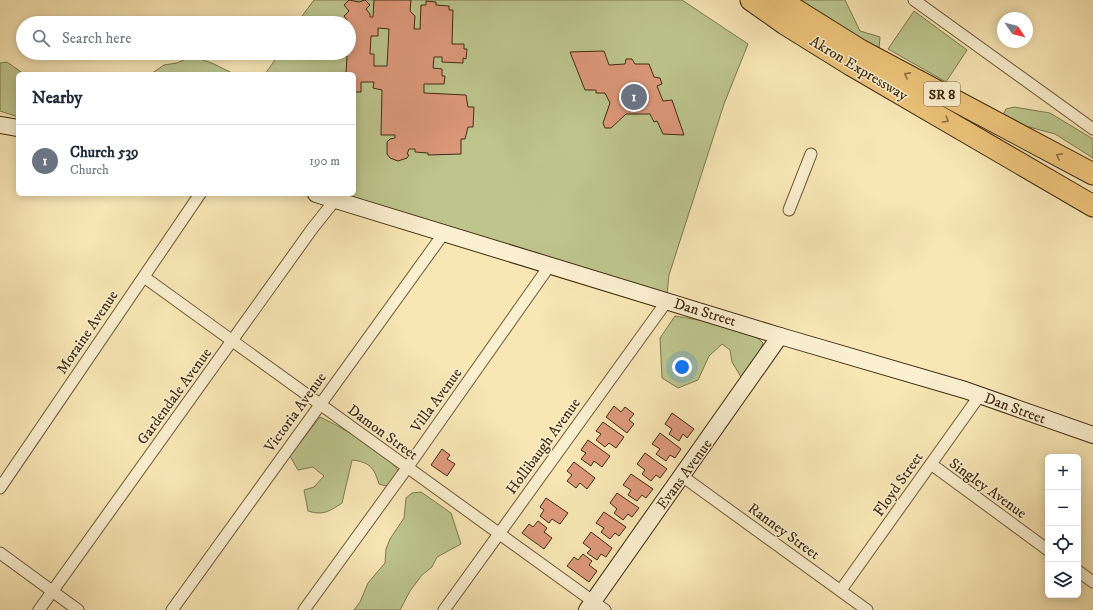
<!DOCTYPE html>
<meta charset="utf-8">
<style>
:root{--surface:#fff;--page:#f6f6f7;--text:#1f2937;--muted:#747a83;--line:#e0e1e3;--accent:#8f2418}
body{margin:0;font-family:"IM FELL DW Pica",serif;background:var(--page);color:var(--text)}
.controls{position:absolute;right:12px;bottom:12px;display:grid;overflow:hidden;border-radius:6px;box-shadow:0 2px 10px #0003}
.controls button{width:36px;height:36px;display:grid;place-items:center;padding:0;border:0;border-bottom:1px solid var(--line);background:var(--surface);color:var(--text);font:20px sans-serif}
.compass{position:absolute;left:997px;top:12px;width:36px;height:36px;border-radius:50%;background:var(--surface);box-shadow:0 2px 10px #0003;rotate:125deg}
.you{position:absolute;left:682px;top:367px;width:14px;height:14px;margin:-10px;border:3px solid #fff;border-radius:50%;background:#1a73e8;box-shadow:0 0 0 6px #1a73e833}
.badge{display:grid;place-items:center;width:26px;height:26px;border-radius:50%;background:var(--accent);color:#fff;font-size:13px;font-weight:700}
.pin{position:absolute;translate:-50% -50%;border:2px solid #fff;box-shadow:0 1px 4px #0006}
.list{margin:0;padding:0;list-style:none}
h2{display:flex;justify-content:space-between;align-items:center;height:52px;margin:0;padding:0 16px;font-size:17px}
h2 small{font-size:13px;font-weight:400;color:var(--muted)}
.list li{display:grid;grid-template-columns:26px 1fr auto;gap:12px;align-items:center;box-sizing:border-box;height:72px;padding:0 16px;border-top:1px solid var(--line)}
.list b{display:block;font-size:15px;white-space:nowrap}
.list p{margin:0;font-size:13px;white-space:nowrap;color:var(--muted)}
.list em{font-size:13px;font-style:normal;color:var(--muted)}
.icon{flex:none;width:22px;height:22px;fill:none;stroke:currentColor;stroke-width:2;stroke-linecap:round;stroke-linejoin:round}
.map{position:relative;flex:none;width:1093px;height:610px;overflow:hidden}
.search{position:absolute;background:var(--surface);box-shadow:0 2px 10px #0003;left:16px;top:16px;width:340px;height:44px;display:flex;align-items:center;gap:10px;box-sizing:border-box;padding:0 14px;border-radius:22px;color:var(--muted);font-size:15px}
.panel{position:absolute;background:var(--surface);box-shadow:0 2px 10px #0003;left:16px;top:72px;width:340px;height:124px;border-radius:6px}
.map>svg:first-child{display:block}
</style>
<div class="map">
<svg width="1093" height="610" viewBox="0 0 1093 610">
<rect width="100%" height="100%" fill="#f8e6b5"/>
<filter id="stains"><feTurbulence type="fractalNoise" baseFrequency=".005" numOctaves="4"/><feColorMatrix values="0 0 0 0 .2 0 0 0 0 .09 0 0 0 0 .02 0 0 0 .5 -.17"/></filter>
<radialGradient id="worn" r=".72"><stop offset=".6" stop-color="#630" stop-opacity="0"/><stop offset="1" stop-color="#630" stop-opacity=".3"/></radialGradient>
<g fill="#bdc58d" stroke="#7f784e">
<path d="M314 0H682L748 44 724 104 669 275 667 294 339 194H354V74H265L280 53H349V23H297Z"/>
<path d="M775 0H845L860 31 880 37 879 49Z"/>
<path d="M914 11 967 50 946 82 888 49Z"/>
<path d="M192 56 214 64 234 74H151L164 65 177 63Z"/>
<path d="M7 62 24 74H18V117L0 111V63Z"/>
<path d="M1014 107 1050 113 1093 139V158L1055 134 1007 121 1002 117 1006 109Z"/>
<path d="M675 316C697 320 749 326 763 343 758 357 753 367 741 377L732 362 730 350 722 344 709 356 698 380 678 388 662 378 660 338Z"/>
<path d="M320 417C341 427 388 453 399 472L393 481 386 486 379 484C374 467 369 462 352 460L342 503C330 511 323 516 308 511L304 490 314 487 324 476 313 467 298 470 290 456Z"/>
<path d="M421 492 451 513 461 544 437 557 432 567 422 575 410 591 400 610H354L360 602 368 583 385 563 386 549 390 539 404 518 406 498 412 493Z"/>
</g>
<g fill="#dd997b" stroke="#412b10" fill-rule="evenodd">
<path d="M349 0 359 2 365 0 370 5 366 9 370 14V17H373L374 0H411L410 11 415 16 414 29H420L421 5H426V1L436 2V5L449 6V10H453L452 44H464V49H467L466 59 463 58V63L442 62V57H434L433 68 442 69V76H445L444 84H424V93L466 95 468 107H474L473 127H468L465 139H461V154L428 155V153L415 152V149H409L407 154 409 155 407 158 398 161 390 158 387 154V142L390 139 395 138V135H381L382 90 373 88 374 82H361V92H354V74H346L347 56H343L344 53H349V23H347V20L344 16 349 11 344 5ZM378 28 389 29 387 66H374V54H370L371 36H378Z"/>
<path d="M604 51 609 65 625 64 626 59H632L635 64H649L654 77 660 78 662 84 657 86 663 101 672 100 684 135 663 134 657 121 654 122 650 114H626L611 128H605L603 123 610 103 605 93H596V90H585L570 52Z"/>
<path d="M614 406 621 412 625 407 634 414 629 420 634 424 627 433 606 417Z"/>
<path d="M672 413 694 429 687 438 683 434 679 441 669 434 672 429 665 424Z"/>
<path d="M603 422 624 437 616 448 609 443 605 447 596 440 601 434 596 431Z"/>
<path d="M660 433 681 449 675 458 670 455 666 461 656 454 660 449 652 444Z"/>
<path d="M588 440 610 456 602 467 594 461 591 466 581 459 586 453 581 450Z"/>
<path d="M442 449 450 455 447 459 455 464 447 476 431 465Z"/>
<path d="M645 453 667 469 660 478 656 475 651 481 642 474 645 470 637 464Z"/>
<path d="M574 462 595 478 587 489 580 483 576 488 567 481 572 475 567 471Z"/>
<path d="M631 474 653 489 646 498 642 495 637 501 628 495 631 490 623 485Z"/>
<path d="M617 493 639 508 632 517 628 514 623 520 614 513 617 509 610 503Z"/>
<path d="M546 498 568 513 560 524 552 519 549 523 540 516 544 510 540 507Z"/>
<path d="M604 512 626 527 619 536 615 533 610 539 601 532 604 528 596 523Z"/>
<path d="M538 521 547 528 544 532 552 538 544 549 522 533 529 524 533 527Z"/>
<path d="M591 532 612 548 606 557 601 554 597 560 587 553 591 549 583 543Z"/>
<path d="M583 554 592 561 589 565 597 571 589 582 567 566 574 557 578 560Z"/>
</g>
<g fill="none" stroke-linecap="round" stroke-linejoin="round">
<defs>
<g id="street">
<path d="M914 0 1093 129"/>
<path d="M789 210 811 154"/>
<path d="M144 277 605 610"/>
<path d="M931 464 1048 550"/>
<path d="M682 476 867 610"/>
<path d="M0 488 200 194"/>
<path d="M0 553 78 610"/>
<path d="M1078 571 1093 582"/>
<path d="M841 590 980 395"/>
<path d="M39 610 312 229 335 200"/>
<path d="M172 610 444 233"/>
<path d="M304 610 407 468 550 265"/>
<path d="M444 610 667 301"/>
</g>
<g id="secondary">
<path d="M0 125 18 128"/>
<path d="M316 194 780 336 965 390 1093 435"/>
<path d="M587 610 780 336"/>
</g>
<g id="highway">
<path d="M751 0 785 24 851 65 1093 206"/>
<path d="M780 0 860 50 1093 174"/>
</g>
</defs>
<use href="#street" stroke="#6f5a39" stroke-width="13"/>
<use href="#secondary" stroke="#412b10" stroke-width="18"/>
<use href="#highway" stroke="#412b10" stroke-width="23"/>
<use href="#street" stroke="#faefcf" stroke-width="11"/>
<use href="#secondary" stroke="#faefcf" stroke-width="16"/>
<use href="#highway" stroke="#ecc37a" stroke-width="21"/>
</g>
<defs><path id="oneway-chevron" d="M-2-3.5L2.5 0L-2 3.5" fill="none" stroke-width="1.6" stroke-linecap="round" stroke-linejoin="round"/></defs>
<g stroke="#8e6f40">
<use href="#oneway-chevron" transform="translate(907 75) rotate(-152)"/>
<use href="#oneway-chevron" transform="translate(946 120) rotate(31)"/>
<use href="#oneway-chevron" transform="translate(1059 156) rotate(-152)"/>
</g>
<g text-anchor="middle" stroke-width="3" stroke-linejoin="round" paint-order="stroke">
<rect fill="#faefcf" stroke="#786649" stroke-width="1" x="924" y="82" width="36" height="24" rx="3"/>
<g font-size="14" font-weight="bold" fill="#412b10">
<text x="942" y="99">SR 8</text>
</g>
<g font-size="15" fill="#412b10" stroke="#faefcf">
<text transform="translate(859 68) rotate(31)" y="5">Akron Expressway</text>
<text transform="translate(705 312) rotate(17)" y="5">Dan Street</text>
<text transform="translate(87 332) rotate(-56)" y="5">Moraine Avenue</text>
<text transform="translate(174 396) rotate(-54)" y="5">Gardendale Avenue</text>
<text transform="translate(436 400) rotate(-54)" y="5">Villa Avenue</text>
<text transform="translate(1015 408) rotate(20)" y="5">Dan Street</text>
<text transform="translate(295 412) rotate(-54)" y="5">Victoria Avenue</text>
<text transform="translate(383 432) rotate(36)" y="5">Damon Street</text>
<text transform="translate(543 446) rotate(-54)" y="5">Hollibaugh Avenue</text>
<text transform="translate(684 474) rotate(-54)" y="5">Evans Avenue</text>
<text transform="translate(898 484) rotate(-55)" y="5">Floyd Street</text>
<text transform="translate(988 488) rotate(36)" y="5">Singley Avenue</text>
<text transform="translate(784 531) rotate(36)" y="5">Ranney Street</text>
</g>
</g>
<rect width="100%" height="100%" filter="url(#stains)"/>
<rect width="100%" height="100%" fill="url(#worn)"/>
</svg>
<div class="controls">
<button>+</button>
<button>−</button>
<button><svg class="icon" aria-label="locate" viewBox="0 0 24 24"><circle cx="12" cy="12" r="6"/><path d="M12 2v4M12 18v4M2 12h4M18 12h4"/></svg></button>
<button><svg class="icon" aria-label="layers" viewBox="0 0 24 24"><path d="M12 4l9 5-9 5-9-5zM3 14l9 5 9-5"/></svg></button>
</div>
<svg class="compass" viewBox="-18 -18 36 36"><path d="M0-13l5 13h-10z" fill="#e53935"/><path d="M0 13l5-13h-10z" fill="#747a83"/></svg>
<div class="you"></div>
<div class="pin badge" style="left:634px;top:97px;background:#6b7280">1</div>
<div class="search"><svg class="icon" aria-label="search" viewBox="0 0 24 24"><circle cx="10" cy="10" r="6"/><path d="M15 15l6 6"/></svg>Search here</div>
<section class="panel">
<h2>Nearby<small></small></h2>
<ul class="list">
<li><span class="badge" style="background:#6b7280">1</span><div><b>Church 539</b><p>Church</p></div><em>190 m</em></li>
</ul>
</section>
</div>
